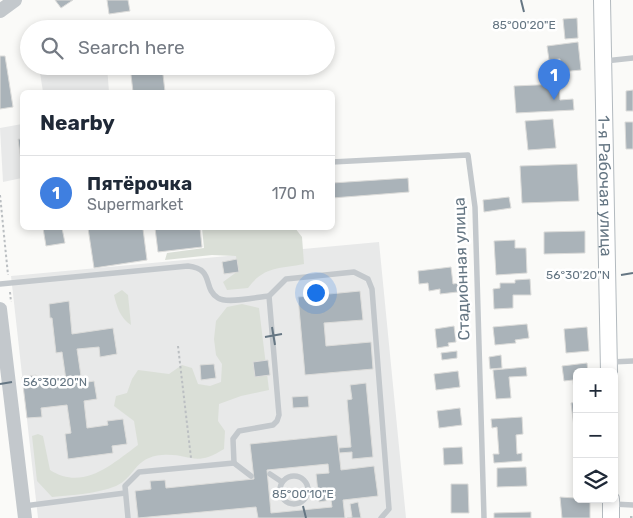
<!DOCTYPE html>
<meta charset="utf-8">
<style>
:root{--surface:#fff;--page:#f2f2f3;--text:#1f2937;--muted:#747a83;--line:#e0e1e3;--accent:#0b8043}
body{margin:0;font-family:Rubik,sans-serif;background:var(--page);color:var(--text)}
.controls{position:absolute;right:15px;bottom:15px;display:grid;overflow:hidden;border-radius:8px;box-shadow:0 2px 8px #0003}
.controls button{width:45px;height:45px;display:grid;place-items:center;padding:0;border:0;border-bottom:1px solid var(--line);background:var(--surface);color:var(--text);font:25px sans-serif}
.you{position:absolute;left:315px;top:292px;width:18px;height:18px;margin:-12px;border:4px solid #fff;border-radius:50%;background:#1a73e8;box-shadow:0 0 0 8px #1a73e833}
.badge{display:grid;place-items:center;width:32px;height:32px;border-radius:50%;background:var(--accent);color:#fff;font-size:16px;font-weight:700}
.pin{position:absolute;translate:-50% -41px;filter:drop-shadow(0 1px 2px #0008)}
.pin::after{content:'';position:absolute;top:26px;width:18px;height:15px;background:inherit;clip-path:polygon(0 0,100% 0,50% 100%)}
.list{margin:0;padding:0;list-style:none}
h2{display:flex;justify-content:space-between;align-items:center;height:65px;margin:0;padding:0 20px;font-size:21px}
h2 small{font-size:16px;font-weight:400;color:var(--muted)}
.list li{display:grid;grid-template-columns:32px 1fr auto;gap:15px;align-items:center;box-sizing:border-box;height:75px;padding:0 20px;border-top:1px solid var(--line)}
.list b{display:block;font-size:19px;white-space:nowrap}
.list p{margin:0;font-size:16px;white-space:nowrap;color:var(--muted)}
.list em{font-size:16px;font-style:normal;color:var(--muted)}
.icon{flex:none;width:28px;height:28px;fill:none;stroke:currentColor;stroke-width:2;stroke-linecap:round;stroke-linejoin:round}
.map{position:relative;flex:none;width:633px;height:518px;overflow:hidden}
.search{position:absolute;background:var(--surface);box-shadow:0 2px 8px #0003;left:20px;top:20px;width:315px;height:55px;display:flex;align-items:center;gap:12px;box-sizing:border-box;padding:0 18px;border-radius:28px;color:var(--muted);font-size:19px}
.panel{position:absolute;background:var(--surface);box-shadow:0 2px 8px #0003;left:20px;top:90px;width:315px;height:140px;border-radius:8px}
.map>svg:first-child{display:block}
</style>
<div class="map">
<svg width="633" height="518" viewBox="0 0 633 518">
<rect width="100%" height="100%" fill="#fafaf8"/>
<g fill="#e8e9e9">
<path d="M39 66H107L109 92H43Z"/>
<path d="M22 124V178L3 182 0 128Z"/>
<path d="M379 242 406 518H38L11 276Z"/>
</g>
<g fill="#dadfd7">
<path d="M202 228H295L302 237 304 264C279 269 264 266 248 288L227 290 223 282 238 271 236 256 212 255 165 260 167 253 204 248Z"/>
<path d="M122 290 128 295 131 325C120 318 117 307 114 295Z"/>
<path d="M242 304 259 308 269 390 241 396 219 404 218 421 225 431 224 449C194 468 191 453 162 455 134 457 135 478 116 486 96 494 73 495 52 497L37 481 32 436 38 434 43 436 50 470C83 491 111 465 138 445L134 421 114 406 116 396 127 393 132 379 138 370 169 374 182 365 192 368 198 384 210 386 221 382 222 364 216 355 214 339 216 321 227 307Z"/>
</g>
<g fill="#aab3b9" stroke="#dcdcda" fill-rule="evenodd">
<path d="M55 0H73L61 8Z"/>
<path d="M107 0H128L130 11 109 14Z"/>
<path d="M577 18 578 38 565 39 563 19Z"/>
<path d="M578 42 581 70 561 72 560 59 549 60 547 46Z"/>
<path d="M0 56H5L13 107 0 109Z"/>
<path d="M130 66H162L165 92H133Z"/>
<path d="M559 84 560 100 573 99 574 110 516 113 514 86Z"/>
<path d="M633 90V111H626V91Z"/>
<path d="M553 119 556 148 528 150 525 121Z"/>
<path d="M625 122H633V149H626Z"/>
<path d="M18 139H22V169Z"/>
<path d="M577 164 579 201 522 203 520 166Z"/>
<path d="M408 178 409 192 332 198V183Z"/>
<path d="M509 197 511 208 484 212 483 200Z"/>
<path d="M43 228H62L65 243 46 246Z"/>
<path d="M88 228H146L143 229 147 260 94 268Z"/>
<path d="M155 228H200L202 247 158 252Z"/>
<path d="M585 231V253L544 254V232Z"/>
<path d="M515 240V248H526L527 273 496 275 494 241Z"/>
<path d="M237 259 239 272 224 274 222 262Z"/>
<path d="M451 267 453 284 465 282 466 291 440 294V289L429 291 428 283 419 284 418 271Z"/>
<path d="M530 279 531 295H513V308L494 309 493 289 500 288V283H515V280Z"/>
<path d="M360 291 363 320 324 323 326 346 371 342 373 369 305 375 298 297Z"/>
<path d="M69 301 72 334 113 328 117 354 100 357 99 347 77 349 82 383 94 381 97 399 84 401 87 428 108 425 107 421 123 419 127 444 112 446 113 453 68 459 65 434 71 433 67 405 41 408 42 417 27 418 22 377 36 375 37 384 66 380 62 352 56 353 52 318H50L49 304Z"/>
<path d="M527 324 529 338 515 340 516 343 495 345 493 327Z"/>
<path d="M454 326 456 342 448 343 449 346 437 348 435 329Z"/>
<path d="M587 327 589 351 566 353 564 329Z"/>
<path d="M457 351V358L442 360 441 353Z"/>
<path d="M501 355 502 368 490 369 489 357Z"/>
<path d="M268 360 270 375 255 377 253 362Z"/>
<path d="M587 363 588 372H577V391H574L573 380 564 381 562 366Z"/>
<path d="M214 364 216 378 201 380 200 365Z"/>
<path d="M526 367 527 376 509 377 511 398 496 399 493 370Z"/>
<path d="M458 371 460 387 436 390 434 374Z"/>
<path d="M366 383 373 457 352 459V452L339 453V448L351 447 347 400 352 399 350 385Z"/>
<path d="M308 396 309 407 293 408 292 397Z"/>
<path d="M577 402V427H574L571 403Z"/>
<path d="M460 408 462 425 439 428 437 411Z"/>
<path d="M522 417 523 434 516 435 517 454 522 453V461L494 463 493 454H499L497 427 492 428 491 419Z"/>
<path d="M337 435 341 470 374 466 378 496 343 500 345 518H258L256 507 138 518 135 491 151 489 150 481 165 480 166 488 254 479 250 444ZM328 464 329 473 316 474 319 502 331 500 332 507 271 513 267 470Z"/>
<path d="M462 447 463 464 444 465 443 448Z"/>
<path d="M526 467 527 486 497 487V468Z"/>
<path d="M451 484H468L469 513H451Z"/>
<path d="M560 497 590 499V518H562Z"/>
<path d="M358 502 361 518H347L352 517 350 504Z"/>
<path d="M531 512V518H494V513Z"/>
</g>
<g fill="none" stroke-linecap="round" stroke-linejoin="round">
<defs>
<g id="secondary">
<path id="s1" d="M602 0 609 372"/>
<path d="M611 499V518"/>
</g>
</defs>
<use href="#secondary" stroke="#b3babf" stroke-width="18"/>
<g stroke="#bbbfc2" stroke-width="2" stroke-dasharray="2.5 2.5" stroke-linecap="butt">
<path d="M0 195 8 275"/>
<path d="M10 292 11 302"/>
<path d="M178 346 191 458"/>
<path d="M630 517H633"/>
</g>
<g stroke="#c3c8cc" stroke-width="5.5">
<path d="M605 61 633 58"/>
<path d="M332 162 468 155 475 207 484 518"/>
<path d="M0 284 188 266C215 269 202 288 218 298 227 304 257 297 269 296"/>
<path d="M611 362 633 361"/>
<path d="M234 463 251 476"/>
<path d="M270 474 282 482"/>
<circle cx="294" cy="490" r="14"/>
<path d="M613 504 633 505"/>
<path d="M24 506 125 493"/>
<path d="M128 518 125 486 139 472 234 463 233 439 239 431 273 425 277 421 279 415 269 296 286 279 354 272 368 279 372 289 389 509 381 518"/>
</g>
<g stroke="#c3c8cc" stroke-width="14">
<path d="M0 11 15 0"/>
<path d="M0 309 25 518"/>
</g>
<use href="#secondary" stroke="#fff" stroke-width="16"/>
</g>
<path fill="none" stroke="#657683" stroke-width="2" d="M521 0 524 12M621 275 633 273M272 327 275 345M265 337 282 334M0 384 12 382M303 506 306 518"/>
<g text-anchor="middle" stroke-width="5" stroke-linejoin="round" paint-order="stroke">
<g font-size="16" fill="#657683" stroke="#fff">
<text dy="6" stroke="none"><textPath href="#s1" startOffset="186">1-я Рабочая улица</textPath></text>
<text transform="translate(461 269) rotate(-92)" y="6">Стадионная улица</text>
</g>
</g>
<g font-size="12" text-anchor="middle" fill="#657683" stroke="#fff" stroke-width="5" stroke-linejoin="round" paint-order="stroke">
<text x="524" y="29">85°00'20"E</text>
<text x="578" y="279">56°30'20"N</text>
<text x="55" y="386">56°30'20"N</text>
<text x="303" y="498">85°00'10"E</text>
</g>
</svg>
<div class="controls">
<button>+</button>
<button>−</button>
<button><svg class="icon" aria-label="layers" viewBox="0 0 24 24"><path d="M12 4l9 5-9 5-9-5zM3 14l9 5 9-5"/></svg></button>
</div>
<div class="you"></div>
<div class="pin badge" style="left:554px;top:100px;background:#3f7fe0">1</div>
<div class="search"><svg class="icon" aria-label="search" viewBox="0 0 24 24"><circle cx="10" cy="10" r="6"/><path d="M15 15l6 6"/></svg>Search here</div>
<section class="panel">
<h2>Nearby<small></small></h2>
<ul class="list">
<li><span class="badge" style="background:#3f7fe0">1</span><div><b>Пятёрочка</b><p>Supermarket</p></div><em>170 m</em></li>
</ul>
</section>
</div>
